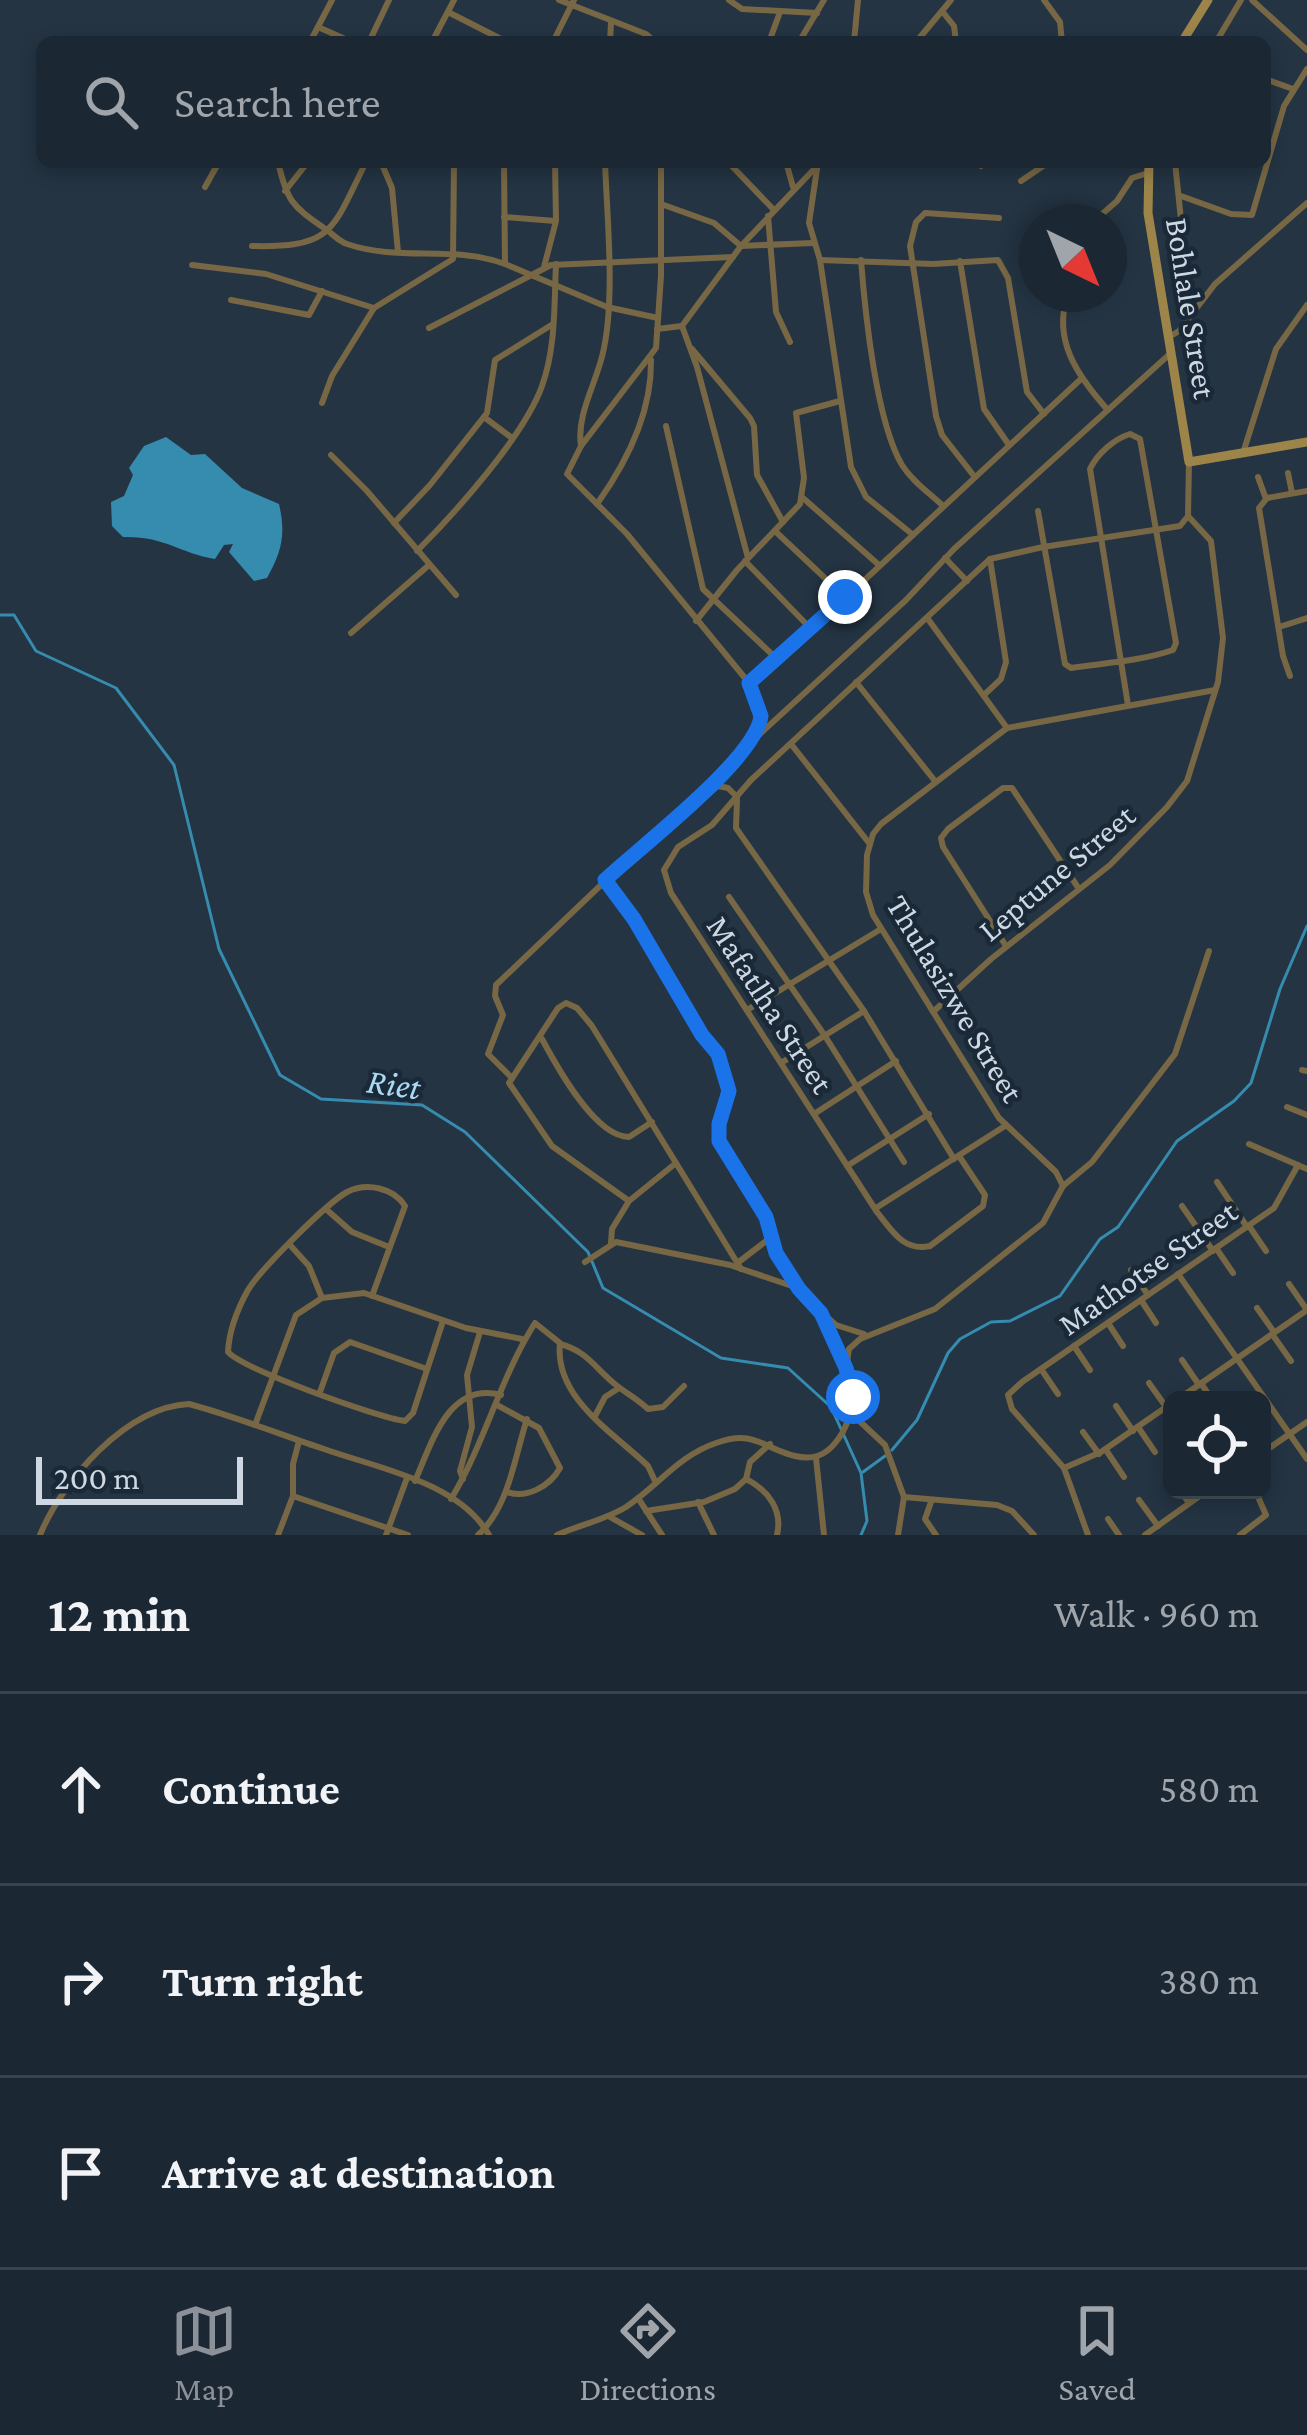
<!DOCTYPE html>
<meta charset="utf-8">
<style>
:root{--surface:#1b2732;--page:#242f3a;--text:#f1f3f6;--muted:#a0a5ac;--line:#39444d;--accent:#8c9099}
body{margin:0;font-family:"Crimson Pro",serif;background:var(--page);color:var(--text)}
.controls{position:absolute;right:36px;bottom:36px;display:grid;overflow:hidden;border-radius:18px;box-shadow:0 6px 18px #0003}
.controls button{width:108px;height:108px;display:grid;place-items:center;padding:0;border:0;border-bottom:3px solid var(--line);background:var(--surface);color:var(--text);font:60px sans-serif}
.compass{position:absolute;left:1019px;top:204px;width:108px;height:108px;border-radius:50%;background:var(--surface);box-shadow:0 6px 18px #0003;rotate:137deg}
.scale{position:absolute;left:36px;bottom:30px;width:207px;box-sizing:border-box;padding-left:12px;border:6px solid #cfd8e2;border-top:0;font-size:33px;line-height:42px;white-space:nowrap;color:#cfd8e2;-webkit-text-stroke:9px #1a2938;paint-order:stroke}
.stop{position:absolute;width:36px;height:36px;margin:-27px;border:9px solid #1a73e8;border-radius:50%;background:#fff}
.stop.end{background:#1a73e8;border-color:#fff;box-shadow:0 3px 12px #0008}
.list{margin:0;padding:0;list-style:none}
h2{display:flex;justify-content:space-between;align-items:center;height:156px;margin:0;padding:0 48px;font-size:51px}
h2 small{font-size:39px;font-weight:400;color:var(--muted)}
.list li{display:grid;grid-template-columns:78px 1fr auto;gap:36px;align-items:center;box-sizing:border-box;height:192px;padding:0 48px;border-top:3px solid var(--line)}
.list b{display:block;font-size:45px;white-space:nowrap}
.list em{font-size:39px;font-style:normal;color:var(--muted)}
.icon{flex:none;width:66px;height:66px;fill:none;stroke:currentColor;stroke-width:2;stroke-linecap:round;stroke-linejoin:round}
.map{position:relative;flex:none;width:1307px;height:1535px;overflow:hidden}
.search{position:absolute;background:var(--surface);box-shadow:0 6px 18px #0003;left:36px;right:36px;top:36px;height:132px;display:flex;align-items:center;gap:30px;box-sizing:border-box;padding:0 42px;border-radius:18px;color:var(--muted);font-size:45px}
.sheet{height:732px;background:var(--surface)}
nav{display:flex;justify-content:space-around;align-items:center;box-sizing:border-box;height:168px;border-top:3px solid var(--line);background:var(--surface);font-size:33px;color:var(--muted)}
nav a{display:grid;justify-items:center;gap:6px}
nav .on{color:var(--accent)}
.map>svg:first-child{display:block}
</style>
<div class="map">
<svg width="1307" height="1535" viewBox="0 0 1307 1535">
<rect width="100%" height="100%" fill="#243443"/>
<path fill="#358caf" d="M166 437 191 455 205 454 242 488 279 504C286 534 282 551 267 578L254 581 229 552 233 544 224 545 215 559C179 553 165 536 123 537L112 526 111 502 124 496 133 475 129 468 144 446Z"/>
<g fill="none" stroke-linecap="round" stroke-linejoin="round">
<g stroke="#358caf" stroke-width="3">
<path d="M0 615H14L36 651 116 688 174 765 219 949 280 1075 321 1099 422 1105 465 1132 588 1252 603 1288 721 1358 788 1368 831 1407 861 1473 867 1521 861 1535"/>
<path d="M892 1450 917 1420 948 1353 960 1339 991 1322 1010 1321 1060 1296 1100 1239 1118 1227 1177 1141 1234 1101 1251 1083 1280 989 1307 926"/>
<path d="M863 1472 885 1456"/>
</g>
<g stroke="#776744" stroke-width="6">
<path d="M559 0 646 34 655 42"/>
<path d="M729 0 742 9 817 13"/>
<path d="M1044 0 1060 22 1062 42"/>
<path d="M1252 0 1307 50"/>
<path d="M942 11 954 26 956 42"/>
<path d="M448 12 507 42"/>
<path d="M318 27 352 42"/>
<path d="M310 42 332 0"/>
<path d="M369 42 389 0"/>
<path d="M432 42 454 0"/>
<path d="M553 42 574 0"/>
<path d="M610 42 611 23"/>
<path d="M769 42 780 12"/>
<path d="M799 42 824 0"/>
<path d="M854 42 858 0"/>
<path d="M916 42 951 0"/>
<path d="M1216 42 1241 0"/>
<path d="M1265 79 1293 89"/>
<path d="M278 162C287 201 292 206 324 228 332 233 338 241 347 244 399 262 454 245 505 264"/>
<path d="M381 162 392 188 398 252"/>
<path d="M504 162 505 264 607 307 658 318"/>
<path d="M661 162V276L656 348 581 446 567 474 627 534 749 683 761 716 750 743"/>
<path d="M728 162 774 210"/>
<path d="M786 162 793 187"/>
<path d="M818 162 809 223 820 260 851 467 866 497 912 534"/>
<path d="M978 162 981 166"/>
<path d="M1175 162 1187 278"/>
<path d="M1021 181 1049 162"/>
<path d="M205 187 219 162"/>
<path d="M285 191 308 162"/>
<path d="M1181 196 1231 214 1252 215 1284 106 1307 69"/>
<path d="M661 204 714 223 741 246 813 243"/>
<path d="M768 216 776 312 790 342"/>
<path d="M504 217 555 221"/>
<path d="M1093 222 1117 201 1132 178 1148 173"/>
<path d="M252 246C334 248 332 230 366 162"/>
<path d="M820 260 933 264 998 260 1008 278 1027 392 1044 414"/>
<path d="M861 260C865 312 876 421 902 465 912 481 928 492 942 505"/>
<path d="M960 261 984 409 1009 445"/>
<path d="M192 265 266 274 374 308"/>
<path d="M544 267 556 221 555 162"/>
<path d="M1068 294C1052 339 1077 375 1106 408"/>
<path d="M231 300 309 315 322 291"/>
<path d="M682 326 697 367 748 558"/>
<path d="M429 328 551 265 733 257"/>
<path d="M657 329 682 326 741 246 818 165"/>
<path d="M1169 337 1179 331 1215 284 1307 203"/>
<path d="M692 349 750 418 754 426 757 475 783 522"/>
<path d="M322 403 332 376 374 308 453 259 454 162"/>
<path d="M484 417 512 438"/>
<path d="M666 426 703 589 778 660"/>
<path d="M581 446C576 413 598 381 604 348 615 295 607 217 605 162"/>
<path d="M1243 453 1276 349 1307 305"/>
<path d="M331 455 367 491 456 595"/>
<path d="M1288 473 1292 493"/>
<path d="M974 476 942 435 936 416 910 246 916 222 925 213 999 218"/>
<path d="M1258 477 1266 499"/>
<path d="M803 498 879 565"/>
<path d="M597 504C627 462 652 413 651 360"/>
<path d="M1038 511 1065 664 1071 668C1104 663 1141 661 1173 650L1176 643 1140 439 1130 434C1114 439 1097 454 1090 469L1128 705"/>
<path d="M394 523 430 485 487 413 495 360 553 324"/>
<path d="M775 531 845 597"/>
<path d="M417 551C456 512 524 436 542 386 556 347 554 305 556 264"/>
<path d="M945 558 967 581"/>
<path d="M745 561 811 629"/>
<path d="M928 619 1007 728"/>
<path d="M696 621 737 570 800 504 804 478 796 413 840 401"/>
<path d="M1279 627 1307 618"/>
<path d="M351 633 429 565"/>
<path d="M1290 676 1283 656 1259 508 1267 498 1307 491"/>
<path d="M856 682 935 781"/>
<path d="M749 683 785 654 1082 378"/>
<path d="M985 694 1001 679 1006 662 990 559"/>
<path d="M791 744 869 843"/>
<path d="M703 795 750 743 906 600 954 549 1172 352"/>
<path d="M737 800 736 828 864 1011 954 1159"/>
<path d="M605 880 634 919 702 1035 718 1055 729 1091 719 1124V1141L766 1217 772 1244 799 1290"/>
<path d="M729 897 825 1036 904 1162"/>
<path d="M1006 946 943 847 941 838 948 829 1003 788H1012L1079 889"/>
<path d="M747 1010 881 929"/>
<path d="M934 1011 991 959 1110 865 1167 807 1187 781 1218 682 1223 638 1211 541 1188 516 1189 462"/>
<path d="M542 1039C557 1067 595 1137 629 1137L652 1122"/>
<path d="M781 1063 864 1011"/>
<path d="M1302 1070 1307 1071"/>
<path d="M512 1078 488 1054 503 1015 495 996 496 985 644 844 718 786 728 788 737 797"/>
<path d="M1287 1107 1307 1115"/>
<path d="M814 1114 896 1061"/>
<path d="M1249 1144 1307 1169"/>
<path d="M959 1156 985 1195 983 1206 930 1246C904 1252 892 1231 877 1212L671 893 664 870 678 847 712 825 751 780 990 559 1043 547 1180 526 1188 516"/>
<path d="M847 1166 929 1114"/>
<path d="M1217 1182 1247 1227"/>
<path d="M1063 1186 1056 1172 999 1118 873 915 866 892 867 855 873 834 881 824 1007 728 1215 690"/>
<path d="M629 1201 676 1163"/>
<path d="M1182 1206 1213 1251"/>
<path d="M876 1208 1005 1126"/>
<path d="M327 1210 352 1232 389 1247"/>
<path d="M1249 1226 1266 1251"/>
<path d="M611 1243 612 1229 629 1201 552 1146 509 1083 558 1008 566 1003 577 1008 592 1026 741 1269"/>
<path d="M290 1245 309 1266 322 1298"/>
<path d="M1216 1248 1233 1273"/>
<path d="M740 1261 770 1238"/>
<path d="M585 1262 616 1242 730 1265 792 1286 836 1325 864 1334"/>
<path d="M1131 1270 1148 1295"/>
<path d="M1178 1274 1307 1459"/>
<path d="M1289 1284 1307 1310"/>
<path d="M372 1296 405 1206C394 1188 367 1182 347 1192 327 1203 260 1270 248 1290 238 1308 229 1331 228 1352 245 1370 376 1417 405 1421L413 1413 443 1321"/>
<path d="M1141 1300 1156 1323"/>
<path d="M1257 1308 1274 1332"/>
<path d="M1108 1323 1123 1346"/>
<path d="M1272 1334 1291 1361"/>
<path d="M560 1344C587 1351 595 1368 616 1385 626 1393 637 1399 648 1409L663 1407 684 1386"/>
<path d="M1074 1346 1090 1370"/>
<path d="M1182 1360 1199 1385"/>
<path d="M846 1368 849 1349 860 1339 935 1309 1043 1223 1063 1186 1092 1162 1175 1054 1209 951"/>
<path d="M1041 1369 1058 1394"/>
<path d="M1149 1383 1166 1407"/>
<path d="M1201 1383 1212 1400"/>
<path d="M320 1392 334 1353 350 1342 427 1369"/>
<path d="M1177 1400 1307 1310"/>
<path d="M497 1405 539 1428 560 1468C550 1486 527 1499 507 1492"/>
<path d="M1116 1406 1133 1431"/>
<path d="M853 1415 885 1445 904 1497 997 1505 1012 1511 1034 1535"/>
<path d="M595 1416 605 1397 619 1388"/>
<path d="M255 1425 296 1315 322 1298 364 1293 466 1328 522 1339"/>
<path d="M1138 1427 1155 1452"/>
<path d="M1083 1432 1099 1454"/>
<path d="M1106 1450 1124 1477"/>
<path d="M1262 1453 1307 1422"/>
<path d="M816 1458 824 1535"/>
<path d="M1064 1468 1101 1452 1172 1403"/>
<path d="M1171 1476 1172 1478"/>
<path d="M463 1479 460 1471 472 1427 467 1375 480 1332"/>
<path d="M746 1479C768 1490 783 1510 777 1535"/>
<path d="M415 1481C432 1442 449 1381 501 1395"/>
<path d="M1180 1490 1189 1503"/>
<path d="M293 1496 408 1535"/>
<path d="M638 1498 662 1535"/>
<path d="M451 1499C485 1443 500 1378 535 1323L560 1343C554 1398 614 1433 648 1466L655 1481"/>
<path d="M1139 1500 1158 1526"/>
<path d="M698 1502 714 1535"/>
<path d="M931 1502 925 1519 936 1535"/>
<path d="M646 1511 704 1502 735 1489 746 1479 750 1462 770 1444"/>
<path d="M610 1517 642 1535"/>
<path d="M1108 1519 1119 1535"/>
<path d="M40 1535C62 1481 126 1407 189 1404 234 1416 279 1434 324 1449 377 1468 459 1482 489 1535"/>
<path d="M278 1535 293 1496V1464L299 1441"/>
<path d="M386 1535 407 1478"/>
<path d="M478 1535C509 1507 514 1459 527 1419"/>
<path d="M557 1535C579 1525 605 1520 626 1507 658 1486 678 1456 716 1443 755 1429 762 1448 795 1456 813 1460 825 1456 836 1442 870 1399 839 1356 821 1313"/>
<path d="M898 1535 904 1497"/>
<path d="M1088 1535 1064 1468 1012 1409 1008 1395 1022 1382 1274 1208 1298 1165"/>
<path d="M1145 1535 1208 1490"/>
<path d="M1240 1535 1266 1515 1255 1490"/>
</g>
<g stroke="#9d854a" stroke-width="9">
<path d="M1182 42 1208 0"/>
<path d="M1149 162 1148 213 1189 462 1307 442"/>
</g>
</g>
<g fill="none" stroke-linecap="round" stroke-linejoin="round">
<path stroke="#1a73e8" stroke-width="15" d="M845 597 749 683 761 716C756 759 640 847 605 880L634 919 702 1035 718 1054 729 1091 719 1124V1141L766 1217 776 1253 799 1289 821 1313 846 1368 853 1397"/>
</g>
<g text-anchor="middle" stroke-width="9" stroke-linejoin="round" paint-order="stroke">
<g font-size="33" fill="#cfd8e2" stroke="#1a2938">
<text transform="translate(1192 308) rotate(81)" y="12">Bohlale Street</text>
<text transform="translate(1056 872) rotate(-40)" y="12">Leptune Street</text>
<text transform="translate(956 998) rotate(59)" y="12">Thulasizwe Street</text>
<text transform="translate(771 1004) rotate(57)" y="12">Mafatlha Street</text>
<text transform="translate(1147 1267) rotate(-35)" y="12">Mathotse Street</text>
</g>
<g font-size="36" font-style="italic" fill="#a9daf1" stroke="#1a2938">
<text transform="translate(394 1083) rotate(8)" y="13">Riet</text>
</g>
</g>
</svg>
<div class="controls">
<button><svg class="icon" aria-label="locate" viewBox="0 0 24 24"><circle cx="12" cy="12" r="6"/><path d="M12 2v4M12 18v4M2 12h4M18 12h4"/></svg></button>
</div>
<svg class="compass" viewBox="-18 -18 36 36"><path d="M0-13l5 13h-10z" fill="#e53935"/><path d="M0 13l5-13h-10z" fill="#a0a5ac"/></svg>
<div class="scale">200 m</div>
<div class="stop" style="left:853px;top:1397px"></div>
<div class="stop end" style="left:845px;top:597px"></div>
<div class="search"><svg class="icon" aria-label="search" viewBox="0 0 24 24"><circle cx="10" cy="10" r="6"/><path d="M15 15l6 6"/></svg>Search here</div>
</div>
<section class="sheet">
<h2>12 min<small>Walk · 960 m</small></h2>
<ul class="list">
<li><svg class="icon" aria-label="ahead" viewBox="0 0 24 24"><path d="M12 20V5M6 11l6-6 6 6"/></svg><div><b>Continue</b></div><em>580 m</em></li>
<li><svg class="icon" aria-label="right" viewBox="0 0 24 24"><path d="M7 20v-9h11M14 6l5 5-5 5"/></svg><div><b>Turn right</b></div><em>380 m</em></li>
<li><svg class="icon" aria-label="arrive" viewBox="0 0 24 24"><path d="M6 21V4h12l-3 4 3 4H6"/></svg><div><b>Arrive at destination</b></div></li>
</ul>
</section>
<nav>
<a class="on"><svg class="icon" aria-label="map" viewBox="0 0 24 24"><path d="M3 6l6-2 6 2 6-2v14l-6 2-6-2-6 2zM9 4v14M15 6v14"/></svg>Map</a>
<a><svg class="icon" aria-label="directions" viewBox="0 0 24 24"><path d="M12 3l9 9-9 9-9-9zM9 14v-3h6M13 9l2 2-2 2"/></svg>Directions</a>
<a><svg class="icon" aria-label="saved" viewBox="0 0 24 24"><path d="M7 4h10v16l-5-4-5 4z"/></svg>Saved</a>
</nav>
